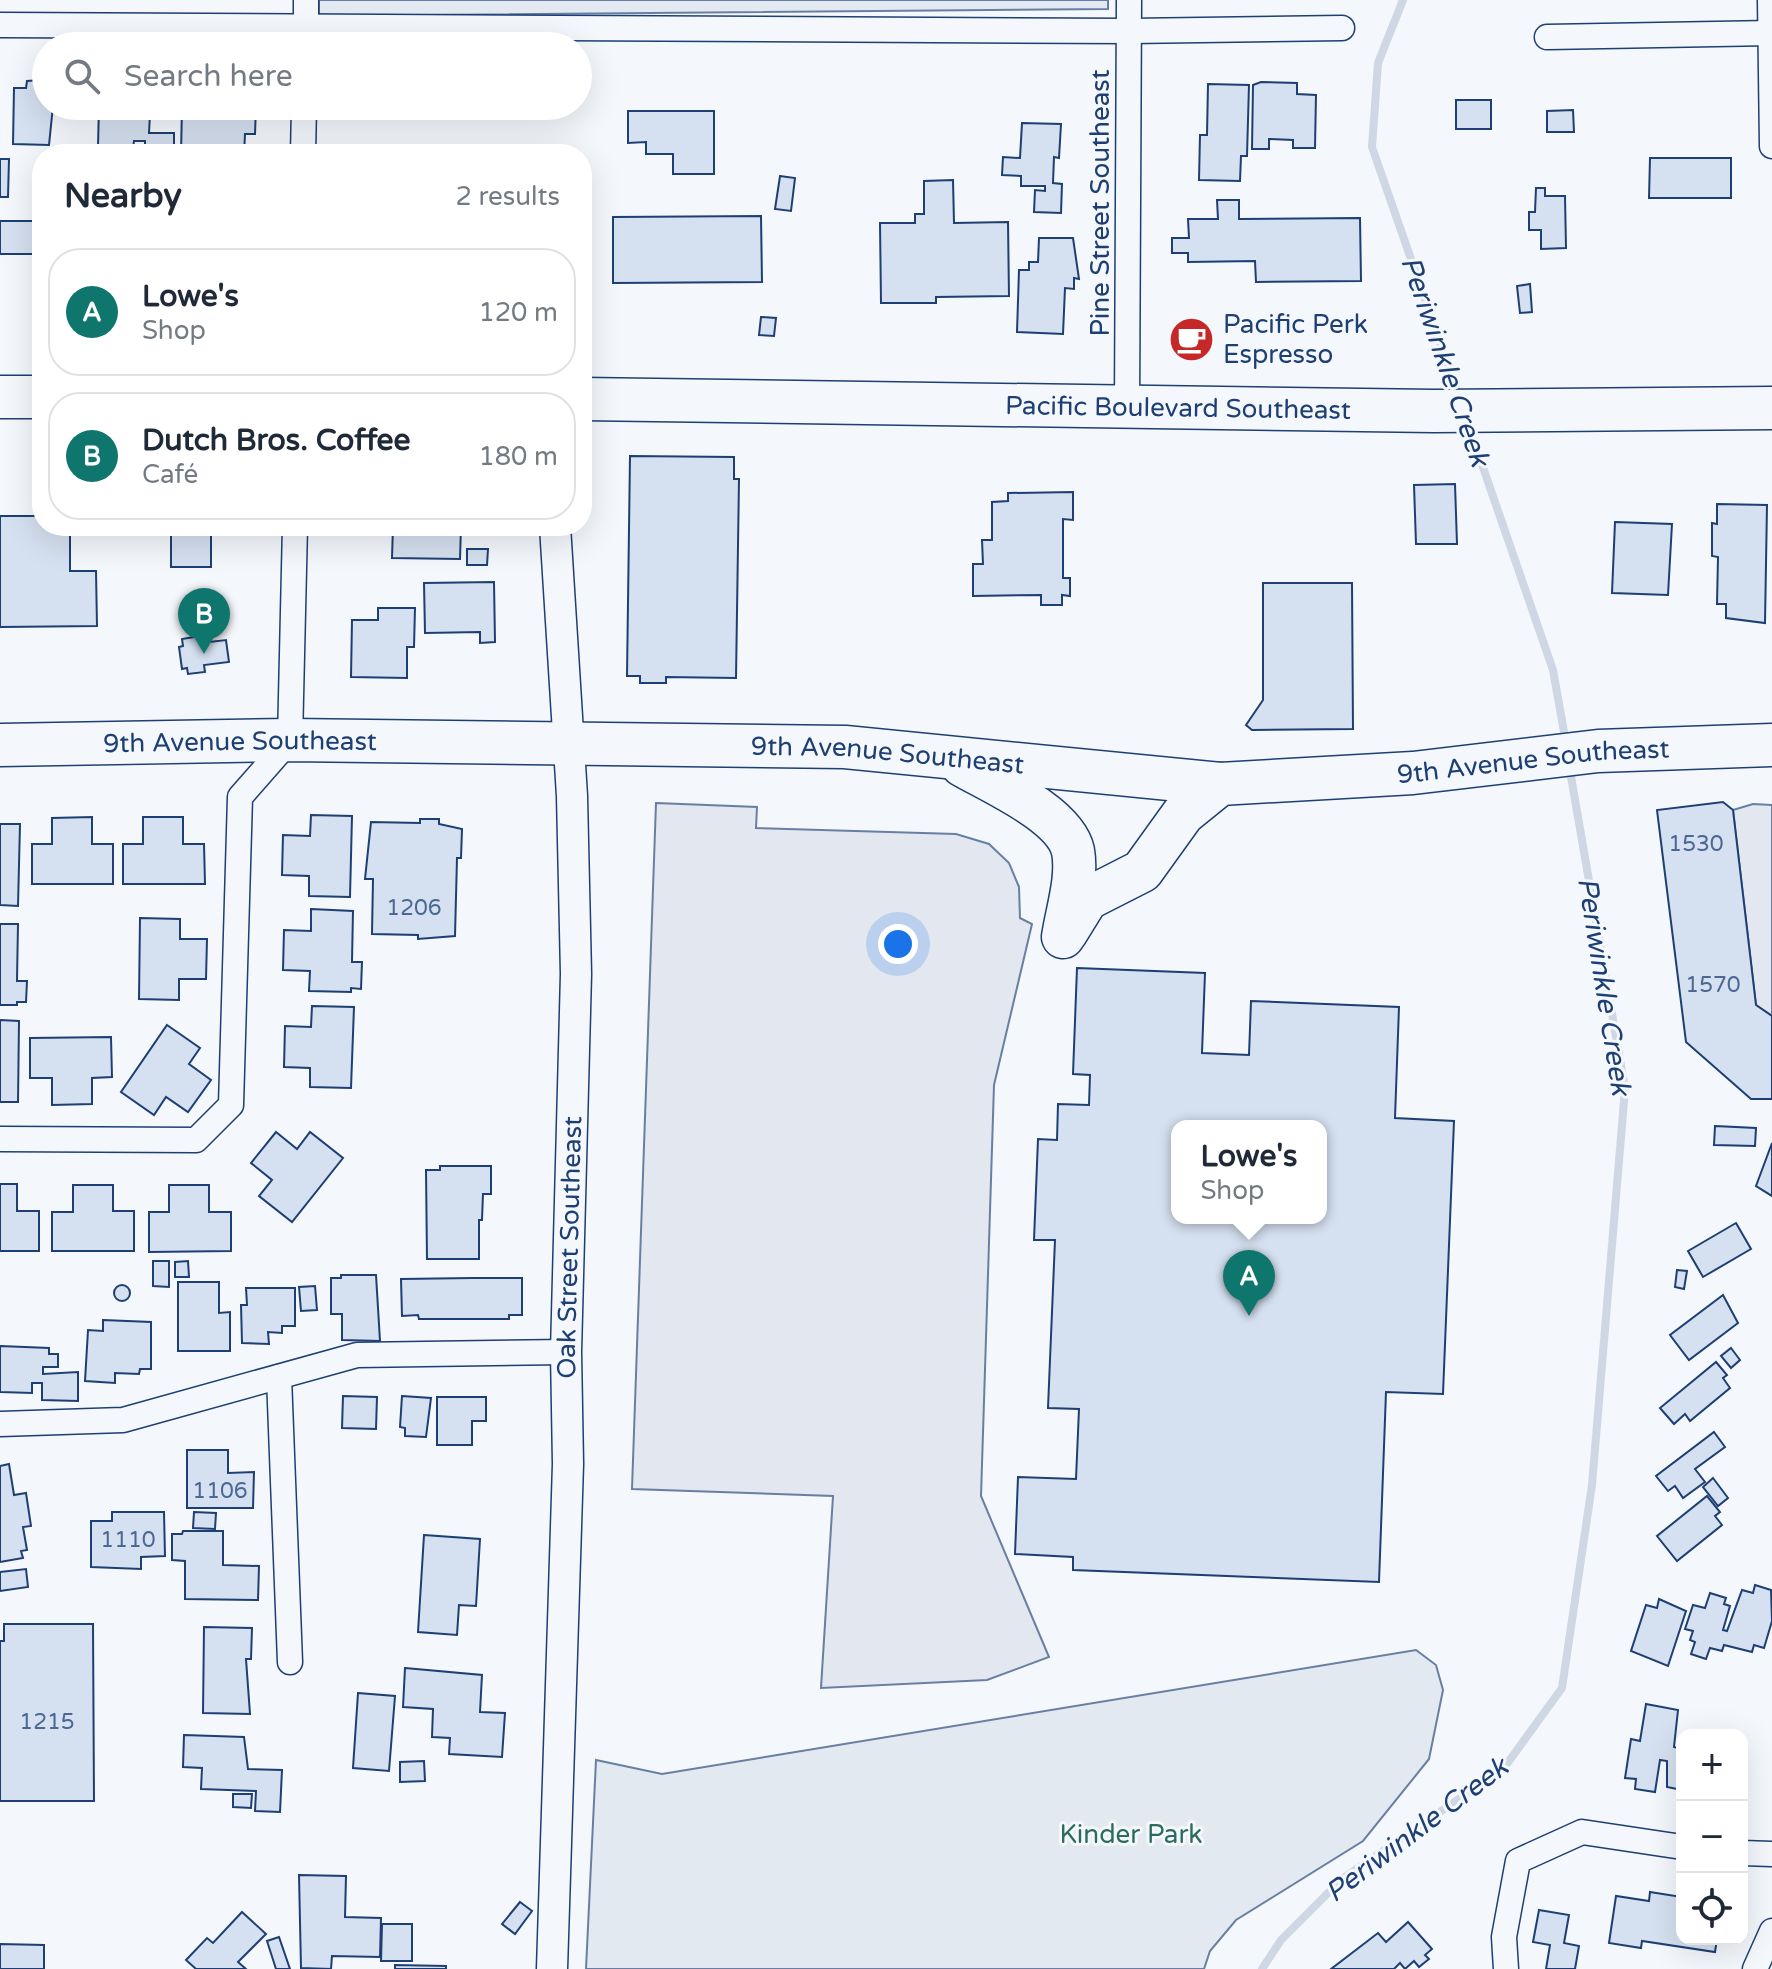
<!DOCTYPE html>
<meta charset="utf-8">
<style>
:root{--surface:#fff;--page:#f2f2f3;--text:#1f2937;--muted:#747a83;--line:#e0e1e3;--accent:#0f766e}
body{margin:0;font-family:"Varela Round",sans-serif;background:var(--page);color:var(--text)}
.controls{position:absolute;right:24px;bottom:24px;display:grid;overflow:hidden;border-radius:16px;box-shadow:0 8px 32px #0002}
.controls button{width:72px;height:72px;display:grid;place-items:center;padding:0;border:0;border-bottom:2px solid var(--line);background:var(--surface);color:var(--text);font:40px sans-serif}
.you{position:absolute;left:898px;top:944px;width:28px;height:28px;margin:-20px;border:6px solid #fff;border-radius:50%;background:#1a73e8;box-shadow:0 0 0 12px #1a73e833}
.badge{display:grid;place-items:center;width:52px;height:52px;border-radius:50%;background:var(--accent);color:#fff;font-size:26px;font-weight:700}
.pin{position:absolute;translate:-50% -66px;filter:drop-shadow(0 2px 4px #0008)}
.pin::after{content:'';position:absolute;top:42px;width:28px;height:24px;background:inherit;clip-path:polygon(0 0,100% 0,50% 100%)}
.popup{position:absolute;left:1171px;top:1120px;width:156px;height:104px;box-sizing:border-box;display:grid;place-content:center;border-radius:16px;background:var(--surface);filter:drop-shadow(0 2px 6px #0005);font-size:26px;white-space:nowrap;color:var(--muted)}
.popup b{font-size:30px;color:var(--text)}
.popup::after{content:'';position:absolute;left:50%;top:100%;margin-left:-16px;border:16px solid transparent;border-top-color:var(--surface)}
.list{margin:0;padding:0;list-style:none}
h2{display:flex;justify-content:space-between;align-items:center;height:104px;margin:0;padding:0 32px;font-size:34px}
h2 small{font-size:26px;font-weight:400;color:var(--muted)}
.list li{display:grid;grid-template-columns:52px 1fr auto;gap:24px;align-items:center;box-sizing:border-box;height:128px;margin:0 16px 16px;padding:0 16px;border:2px solid var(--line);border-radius:32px}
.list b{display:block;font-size:30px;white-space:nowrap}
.list p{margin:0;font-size:26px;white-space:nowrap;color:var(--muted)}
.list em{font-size:26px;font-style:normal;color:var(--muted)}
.icon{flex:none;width:44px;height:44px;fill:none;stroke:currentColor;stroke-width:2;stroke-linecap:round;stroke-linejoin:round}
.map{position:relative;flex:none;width:1772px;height:1969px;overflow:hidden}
.search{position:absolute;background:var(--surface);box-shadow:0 8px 32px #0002;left:32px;top:32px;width:560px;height:88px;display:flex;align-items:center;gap:20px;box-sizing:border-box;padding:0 28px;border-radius:44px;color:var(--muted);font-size:30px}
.panel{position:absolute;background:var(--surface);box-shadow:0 8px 32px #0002;left:32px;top:144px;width:560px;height:392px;border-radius:32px}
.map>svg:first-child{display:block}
</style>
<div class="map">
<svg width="1772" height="1969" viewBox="0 0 1772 1969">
<rect width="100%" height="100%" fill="#f4f7fb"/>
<g fill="#e3e9f0" stroke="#687fa3" stroke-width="2">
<path d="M319 0H1108V9L319 16Z"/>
<path d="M1416 1650 1436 1665 1443 1690 1429 1759 1363 1841 1236 1920 1210 1951 1204 1969H586L596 1760 662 1774Z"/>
</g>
<g fill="#e3e8f0" stroke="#687fa3" stroke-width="2">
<path d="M656 803 757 807 756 828 956 834 989 844 1009 863 1019 887 1020 918 1032 924 994 1085 981 1496 1049 1657 987 1680 821 1688 833 1496 632 1489Z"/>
<path d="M1753 804 1772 805V1016L1756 1005 1733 810Z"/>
</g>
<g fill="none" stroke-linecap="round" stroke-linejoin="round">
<g stroke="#cfd7e4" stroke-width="8">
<path d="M1403 0 1378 63 1372 147 1460 400"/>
<path d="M1468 424 1553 670 1566 743"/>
<path d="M1262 1969 1281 1940 1342 1879 1504 1768 1562 1688 1592 1485 1625 1089 1569 765"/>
</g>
</g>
<g fill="#d5e0f0" stroke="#1d3f73" stroke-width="2" fill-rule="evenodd">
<path d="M41 80V87H46V106H53L49 145 13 144 14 88H26L27 81Z"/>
<path d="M1261 82 1297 83V94L1316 95 1315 148H1293V140L1269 139V149H1252L1253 85Z"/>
<path d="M1208 84 1249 85 1247 156H1241L1240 181 1199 180 1200 135H1207Z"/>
<rect x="1456" y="100" width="35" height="29"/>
<path d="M99 106H142V114H150L149 133H174V154H145V141H134L133 149H122V154H102V146H98Z"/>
<path d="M182 106H256L255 134H245L244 154H181Z"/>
<path d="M1573 110 1574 132H1547V111Z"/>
<path d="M628 111H714V174H673V154H646V142L628 143Z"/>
<path d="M1022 123 1061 124 1059 158 1054 157 1053 183 1062 184 1061 213 1034 212 1035 190 1045 191V186H1021V176L1002 175 1003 157 1020 158Z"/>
<path d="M1650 158H1731V198H1649Z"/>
<path d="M0 159H9L8 197H0Z"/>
<path d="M780 176 795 178 791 211 775 209Z"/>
<path d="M953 180 954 223 1008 222 1009 296 936 297V303H881L880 223H915V214H924V181Z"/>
<path d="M1536 188H1545V196H1565L1566 248 1541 249V230H1529V212H1535Z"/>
<path d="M1217 200H1239V219L1360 218 1361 281 1256 282 1255 261 1188 262V253H1172V238H1189L1188 219H1218Z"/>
<path d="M761 216 762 282 613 283V217Z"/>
<rect x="0" y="221" width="42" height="33"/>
<path d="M1039 238H1073L1079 279 1074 278V289L1065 288 1063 334 1017 332 1019 270H1029V262H1038Z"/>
<path d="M1530 284 1532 312 1520 313 1517 286Z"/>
<path d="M761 317 776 318 774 336 759 335Z"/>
<path d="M1177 330 1208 331 1207 348 1176 346Z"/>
<path d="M630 456 734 457V479H739L736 678 666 677V683H640V676H627Z"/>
<path d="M1455 484 1457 544H1416L1414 485Z"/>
<path d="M1073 492V520L1063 519V578H1070V596L1062 595V605H1041V595L973 596V564H983L982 540H992V502L1008 501V493Z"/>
<path d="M1717 504 1767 505 1765 623 1726 618V604H1717L1718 557 1712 556V523L1717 524Z"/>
<path d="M0 516H42V526H51V531H70V571H96L97 626 0 627Z"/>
<path d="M1615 522 1672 524 1668 595 1612 593Z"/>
<path d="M393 526H461L460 559 392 558Z"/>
<rect x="171" y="531" width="40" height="36"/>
<path d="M467 549H488L487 565H467Z"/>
<path d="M494 582 495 642 480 643V632L425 633 424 583Z"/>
<path d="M1263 583H1352L1353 729 1252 730 1246 725 1263 700Z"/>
<path d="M378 608H415L414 647H407V678L351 677 352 620H378Z"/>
<path d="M200 636 201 643 226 640 229 662 204 665 205 672 188 674 187 668 182 669 179 647 183 646 182 639Z"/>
<path d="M1723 802 1733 810 1756 1005 1772 1016V1099H1751L1686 1042 1657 810Z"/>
<path d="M311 815 352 816 350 897 309 896V876L282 875 283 835 310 836Z"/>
<path d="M92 817V844H113V884H32V844H52V818Z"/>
<path d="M143 817H183V844H204L205 884H123V844H143Z"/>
<path d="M420 819H439V824L462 829 461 858H457L455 936 418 939V935L372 934 373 879H365L371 822 420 823Z"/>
<path d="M0 824H20L18 906 0 905Z"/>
<path d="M311 909 353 911 352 962H362L361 989 351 988V992L309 991 310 971 283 970 284 930 311 931Z"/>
<path d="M140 918 180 919V939H207L206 979H179V1000L139 999Z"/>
<path d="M0 924H18L17 981H27L26 1002H17V1005H0Z"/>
<path d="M1077 968 1205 973 1202 1053 1249 1055 1251 1001 1399 1007 1395 1118 1454 1121 1443 1394 1386 1392 1379 1582 1073 1570V1557L1015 1554 1018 1477 1076 1479 1079 1409 1048 1408 1055 1240H1034L1038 1139 1057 1140 1058 1104 1089 1105 1090 1075 1073 1074ZM1177 1126H1321V1218H1177Z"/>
<path d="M312 1006 354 1007 351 1088 310 1087V1068L284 1067 285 1026 311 1027Z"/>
<path d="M0 1020 19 1021 18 1102H0Z"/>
<path d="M167 1025 200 1048 189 1064 211 1080 188 1112 166 1097 154 1115 121 1092Z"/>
<path d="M111 1037 112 1077 92 1078V1104L52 1105V1078H30V1038Z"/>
<path d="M1715 1126 1756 1128 1755 1146 1714 1145Z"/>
<path d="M276 1132 297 1149 310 1132 343 1158 292 1222 259 1196 272 1180 251 1163Z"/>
<path d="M1772 1143V1196L1756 1186Z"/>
<path d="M440 1166H491V1194H483L482 1220H479V1259H427L426 1170H440Z"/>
<path d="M0 1184H17V1211H39V1251H0Z"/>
<path d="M73 1185H113V1211H134V1251H52V1212H73Z"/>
<path d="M169 1185H209V1212H231V1251L149 1252V1212H169Z"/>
<path d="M1736 1223 1751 1249 1703 1277 1688 1251Z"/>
<path d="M153 1261H169V1287L153 1286Z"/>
<path d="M188 1261 189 1277H175V1262Z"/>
<path d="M1677 1270 1687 1271 1684 1289 1675 1287Z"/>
<path d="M341 1275H376L380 1341 342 1340V1314H331V1278H341Z"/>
<path d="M473 1278H522V1315H509V1319H419L418 1315 402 1316 401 1279Z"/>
<path d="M178 1282H219V1313L230 1312V1351H178Z"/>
<circle cx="122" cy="1293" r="8"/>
<path d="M315 1286 317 1310 301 1311 299 1287Z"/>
<path d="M246 1288H295V1326H282V1333L268 1332 269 1344 242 1343 241 1305H247Z"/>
<path d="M1723 1295 1738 1323 1689 1360 1670 1335Z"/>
<path d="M103 1320 151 1322V1369H140L139 1374 115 1373V1383L85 1381 88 1330 103 1331Z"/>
<path d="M0 1346 49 1348V1354H58V1367H43V1374L78 1372V1401L42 1400V1383H32V1393L0 1392Z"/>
<path d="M1731 1348 1740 1360 1731 1368 1721 1356Z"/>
<path d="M1716 1362 1727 1375 1723 1378 1730 1388 1690 1421 1685 1414 1674 1424 1660 1408Z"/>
<path d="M343 1396 377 1397 376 1429 342 1428Z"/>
<path d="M402 1396 431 1398 426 1437 405 1436V1428L400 1427Z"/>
<path d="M437 1397H486V1421H472V1445H437Z"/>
<path d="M1714 1432 1725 1447 1695 1469 1705 1482 1683 1498 1675 1486 1668 1491 1656 1476Z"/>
<path d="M187 1450H228V1473L254 1472 253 1508H187Z"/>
<path d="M9 1464 14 1495 26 1493 31 1526 23 1527 27 1550 21 1551 23 1558 0 1562V1466Z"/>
<path d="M1713 1478 1728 1498 1718 1506 1703 1487Z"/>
<path d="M1707 1496 1720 1512 1715 1516 1722 1525 1677 1561 1657 1536Z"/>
<path d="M112 1512H164L165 1556 141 1557V1569L91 1567V1521H112Z"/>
<path d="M194 1512 216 1513 215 1529 193 1528Z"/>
<path d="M183 1531H223V1565L259 1566 258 1600 185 1599V1561L172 1560V1534H182Z"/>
<path d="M424 1535 480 1539 476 1606 459 1605 457 1635 418 1632Z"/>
<path d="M26 1569 28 1587 0 1591V1572Z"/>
<path d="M1755 1585 1771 1590 1772 1621 1764 1648 1754 1645 1752 1652 1724 1645 1722 1651 1710 1648 1706 1659 1691 1654 1695 1642 1690 1640 1693 1631 1685 1629 1693 1605 1705 1608 1710 1593 1726 1598 1724 1604 1730 1606 1723 1630 1727 1631 1742 1590 1753 1593Z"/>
<path d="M1659 1599 1686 1611 1668 1666 1631 1651 1646 1605 1657 1608Z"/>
<path d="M4 1624H93L94 1801H0V1641H4Z"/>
<path d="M204 1627 252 1628 251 1659H246L250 1714 203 1713Z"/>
<path d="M405 1668 482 1675 480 1712 505 1713 502 1757 449 1754 450 1738 432 1737 433 1709 403 1707Z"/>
<path d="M358 1693 395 1696 389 1771 353 1768Z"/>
<path d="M1646 1704 1678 1710 1674 1747 1682 1749V1790L1667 1787V1761L1660 1760 1655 1792 1635 1789 1636 1779 1625 1778 1631 1739 1640 1741Z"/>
<path d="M184 1735 244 1737 248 1769 282 1770 280 1812 255 1811 256 1791 201 1789 202 1768 183 1767Z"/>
<path d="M424 1761 425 1781 400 1782V1762Z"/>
<path d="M233 1794H252L251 1808 233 1807Z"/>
<path d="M299 1875 346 1876 345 1917 381 1918 380 1957 332 1956 331 1969 301 1968Z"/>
<path d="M1650 1892 1682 1897V1939H1717L1715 1952 1642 1941 1641 1948 1609 1943 1616 1896 1649 1901Z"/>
<path d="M520 1902 532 1911 515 1934 502 1924Z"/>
<path d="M1539 1910 1569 1915 1564 1943 1579 1946 1575 1969H1546L1550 1945 1533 1942Z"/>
<path d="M242 1912 266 1934 238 1962 246 1969H196L186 1960 207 1938 213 1943Z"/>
<path d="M1408 1922 1432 1949 1425 1955 1429 1959 1419 1967 1414 1961 1405 1969 1400 1963 1394 1969H1331L1378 1933 1386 1942Z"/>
<path d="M382 1924H412V1961H381Z"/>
<path d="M279 1937 290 1969H276L267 1941Z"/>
<path d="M0 1944 44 1945V1969H0Z"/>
<path d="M395 1965 446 1966V1969H395Z"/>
</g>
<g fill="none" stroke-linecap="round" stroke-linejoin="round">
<defs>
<g id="minor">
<path d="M306 0V46"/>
<path d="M1770 0 1772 146"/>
<path d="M0 25 1130 31 1342 28"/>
<path d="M1547 37 1772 33"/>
<path d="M303 154 304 106"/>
<path d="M1127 406 1129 0"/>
<path d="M0 1139 196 1140 231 1105 240 797 290 740 295 526"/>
<path d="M279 1377 290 1662"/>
<path d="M0 1424 123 1420 357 1355 566 1352"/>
<path d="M1742 1853 1772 1854"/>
<path d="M1506 1969 1504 1937 1518 1861 1582 1832 1682 1847"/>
<path d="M1755 1969 1772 1931"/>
</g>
<g id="tertiary">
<path id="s1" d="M552 1969 568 1464 566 1352 576 974 572 796 555 526"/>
</g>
<g id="trunk">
<path d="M0 397H42"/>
<path id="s2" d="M582 399 1434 411 1772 408"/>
<path id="s3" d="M0 745 290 740 845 747 1220 784 1413 773 1598 751 1772 745"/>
<path d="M962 765C993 783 1065 814 1073 851 1078 878 1067 911 1063 937"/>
<path d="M1066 933 1087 899 1142 871 1183 814 1220 784"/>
</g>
</defs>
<use href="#minor" stroke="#1d3f73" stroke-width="27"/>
<use href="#tertiary" stroke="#1d3f73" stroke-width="33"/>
<use href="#trunk" stroke="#1d3f73" stroke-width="45"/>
<use href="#minor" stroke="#f4f7fb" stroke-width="24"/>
<use href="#tertiary" stroke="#f4f7fb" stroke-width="30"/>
<use href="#trunk" stroke="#f4f7fb" stroke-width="42"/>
</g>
<defs>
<symbol id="cafe-disc" viewBox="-11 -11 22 22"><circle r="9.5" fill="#c62828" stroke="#f4f7fb"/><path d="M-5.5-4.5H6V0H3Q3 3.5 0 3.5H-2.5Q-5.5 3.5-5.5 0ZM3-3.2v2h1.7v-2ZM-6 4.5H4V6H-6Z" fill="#fff"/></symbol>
</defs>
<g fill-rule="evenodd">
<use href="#cafe-disc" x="1166" y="314" width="51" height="51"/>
</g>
<g text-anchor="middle" stroke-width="6" stroke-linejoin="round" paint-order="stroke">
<g font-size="22" fill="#4b6792">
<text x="1696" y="851">1530</text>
<text x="414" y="915">1206</text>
<text x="1713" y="992">1570</text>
<text x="220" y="1498">1106</text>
<text x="128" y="1547">1110</text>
<text x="47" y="1729">1215</text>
</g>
<g font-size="26" fill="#1d3f73" stroke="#f4f7fb">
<text transform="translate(1100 203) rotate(-90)" y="9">Pine Street Southeast</text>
<text dy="9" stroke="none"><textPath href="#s2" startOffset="596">Pacific Boulevard Southeast</textPath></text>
<text dy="9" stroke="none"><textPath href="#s3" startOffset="240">9th Avenue Southeast</textPath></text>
<text dy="9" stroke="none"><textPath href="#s3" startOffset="888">9th Avenue Southeast</textPath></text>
<text dy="9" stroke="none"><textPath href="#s3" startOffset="1536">9th Avenue Southeast</textPath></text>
<text dy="9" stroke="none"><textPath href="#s1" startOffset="722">Oak Street Southeast</textPath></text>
</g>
<g font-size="26" fill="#1d3f73" stroke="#f4f7fb" text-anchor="start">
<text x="1223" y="333">Pacific Perk<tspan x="1223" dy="30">Espresso</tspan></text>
</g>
<g font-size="26" fill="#2c6c60" stroke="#f4f7fb">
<text x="1131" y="1843">Kinder Park</text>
</g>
<g font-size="28" font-style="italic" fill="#1d3f73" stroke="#f4f7fb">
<text transform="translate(1446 361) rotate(71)" y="10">Periwinkle Creek</text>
<text transform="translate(1605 986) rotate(81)" y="10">Periwinkle Creek</text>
<text transform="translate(1416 1829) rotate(-37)" y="10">Periwinkle Creek</text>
</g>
</g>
</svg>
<div class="controls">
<button>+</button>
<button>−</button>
<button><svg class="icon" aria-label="locate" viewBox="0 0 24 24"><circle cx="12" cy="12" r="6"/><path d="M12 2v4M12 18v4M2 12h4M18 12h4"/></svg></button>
</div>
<div class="you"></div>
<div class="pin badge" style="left:1249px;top:1316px">A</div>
<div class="popup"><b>Lowe's</b>Shop</div>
<div class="pin badge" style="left:204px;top:654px">B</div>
<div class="search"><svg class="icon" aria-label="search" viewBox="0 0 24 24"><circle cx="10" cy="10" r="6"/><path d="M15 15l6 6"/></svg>Search here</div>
<section class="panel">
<h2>Nearby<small>2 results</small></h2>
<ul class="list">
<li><span class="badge">A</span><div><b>Lowe's</b><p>Shop</p></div><em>120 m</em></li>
<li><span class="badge">B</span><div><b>Dutch Bros. Coffee</b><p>Café</p></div><em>180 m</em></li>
</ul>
</section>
</div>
